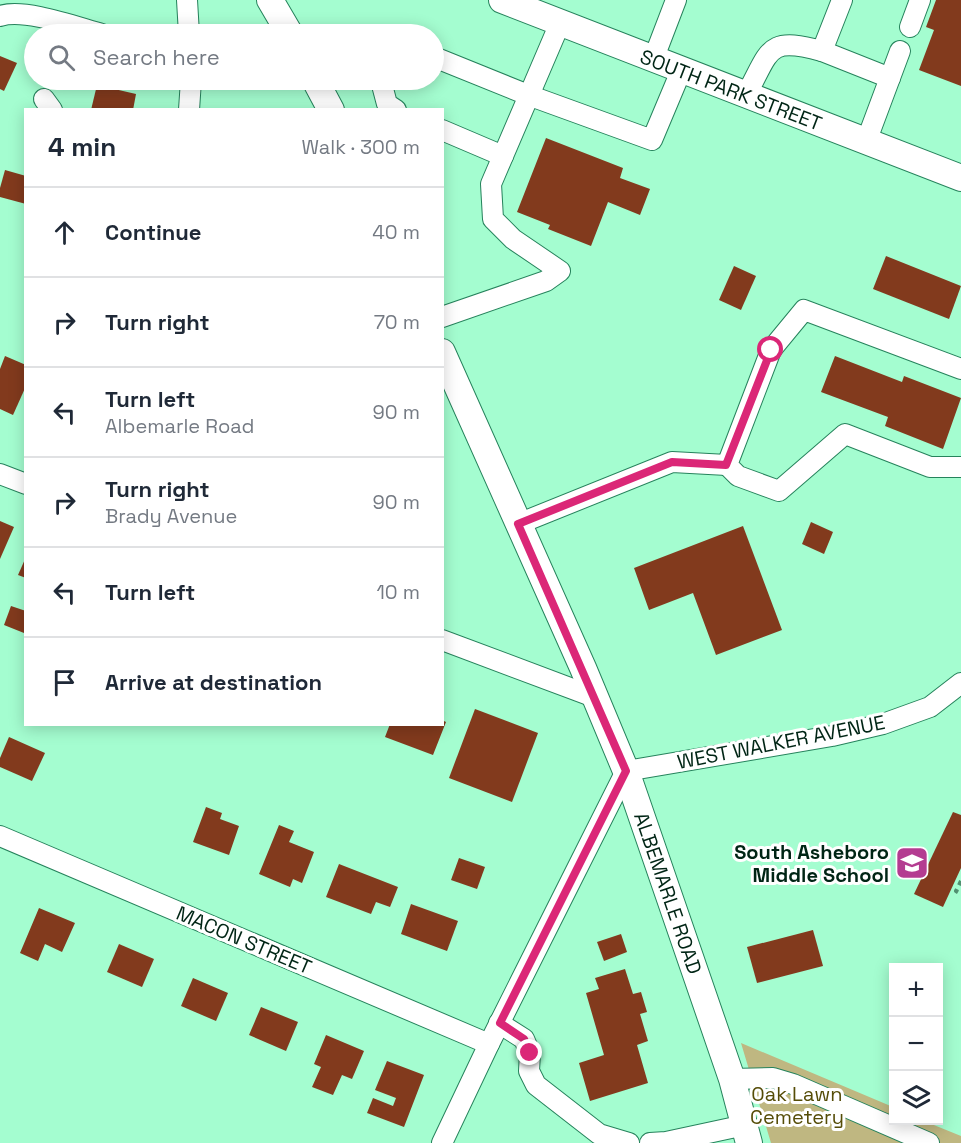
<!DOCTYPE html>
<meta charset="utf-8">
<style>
:root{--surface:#fff;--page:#f2f2f3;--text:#1f2937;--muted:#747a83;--line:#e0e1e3}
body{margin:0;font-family:"Space Grotesk",sans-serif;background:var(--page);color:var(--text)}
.controls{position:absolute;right:18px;bottom:18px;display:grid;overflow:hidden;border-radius:0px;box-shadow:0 3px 15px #0003}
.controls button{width:54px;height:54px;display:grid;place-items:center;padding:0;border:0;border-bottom:2px solid var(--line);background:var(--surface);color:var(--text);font:30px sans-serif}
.stop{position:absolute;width:18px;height:18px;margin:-14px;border:4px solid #db2777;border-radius:50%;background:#fff}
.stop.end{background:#db2777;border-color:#fff;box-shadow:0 2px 6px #0008}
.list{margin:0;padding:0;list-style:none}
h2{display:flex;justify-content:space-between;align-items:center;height:78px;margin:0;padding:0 24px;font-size:26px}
h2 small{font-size:20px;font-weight:400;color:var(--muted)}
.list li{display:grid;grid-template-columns:39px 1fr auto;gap:18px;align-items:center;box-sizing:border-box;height:90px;padding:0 24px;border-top:2px solid var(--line)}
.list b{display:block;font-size:22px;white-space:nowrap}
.list p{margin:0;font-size:20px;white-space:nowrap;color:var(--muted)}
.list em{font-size:20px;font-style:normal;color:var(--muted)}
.icon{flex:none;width:33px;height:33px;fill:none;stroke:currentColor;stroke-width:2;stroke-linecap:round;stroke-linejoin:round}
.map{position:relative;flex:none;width:961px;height:1143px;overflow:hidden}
.search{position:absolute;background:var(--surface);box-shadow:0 3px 15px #0003;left:24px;top:24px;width:420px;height:66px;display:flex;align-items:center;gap:15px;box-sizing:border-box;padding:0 21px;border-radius:33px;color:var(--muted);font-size:22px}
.panel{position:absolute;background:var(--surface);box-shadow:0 3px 15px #0003;left:24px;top:108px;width:420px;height:618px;border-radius:0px}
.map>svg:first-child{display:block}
</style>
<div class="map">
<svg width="961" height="1143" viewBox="0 0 961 1143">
<rect width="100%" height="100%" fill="#a4fdd0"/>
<path fill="#bfb781" d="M741 1043 893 1107 894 1120 924 1121 961 1136V1143H771Z"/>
<g fill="#823a1d">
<path d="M936 0H961V86L919 70 934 30 926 27Z"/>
<path d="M0 56 17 63 4 91 0 89Z"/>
<path d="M97 85 136 94 133 110H91Z"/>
<path d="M546 138 623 168 620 178 650 189 640 215 608 202 591 246 548 229 550 225 517 212Z"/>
<path d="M5 170 26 176V204L0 197V188Z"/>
<path d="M886 256 961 286 949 319 873 289Z"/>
<path d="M734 266 756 276 741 310 719 300Z"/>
<path d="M5 356 26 365V386L13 415 0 409V369Z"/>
<path d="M835 356 902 382 904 376 961 398 943 449 885 426 888 417 821 392Z"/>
<path d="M0 521 14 527 0 559Z"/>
<path d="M811 522 833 532 824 554 802 544Z"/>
<path d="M743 526 782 630 716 655 693 593 649 610 634 568Z"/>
<path d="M26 557V578L18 575Z"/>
<path d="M11 606 26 611 24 633 4 625Z"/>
<path d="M475 709 538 733 512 802 449 778Z"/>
<path d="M442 720 446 722 433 755 385 737 390 724H442Z"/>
<path d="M9 737 45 753 32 781 0 767V758Z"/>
<path d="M206 807 222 813 220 819 239 826 229 855 193 842Z"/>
<path d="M953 812 961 815V868L943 907 914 894Z"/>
<path d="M279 825 294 831 289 842 314 852 302 883 293 879 290 887 259 874Z"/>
<path d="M459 858 485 867 477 889 451 880Z"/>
<path d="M339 864 398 887 390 907 376 902 371 914 326 897Z"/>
<path d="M411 904 458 921 447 951 401 934Z"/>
<path d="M39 908 75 923 62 952 45 944 38 961 20 953Z"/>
<path d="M813 930 823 966 757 983 747 947Z"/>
<path d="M621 934 627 952 604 961 597 942Z"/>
<path d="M119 944 154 959 142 987 107 972Z"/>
<path d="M625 969 633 994 641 992 647 1012 640 1014 648 1041 637 1045 648 1083 590 1101 579 1063 604 1055 586 993 599 989 595 978Z"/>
<path d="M193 978 228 993 216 1021 181 1006Z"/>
<path d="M261 1007 298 1022 286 1051 249 1035Z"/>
<path d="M326 1035 364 1051 352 1079 342 1075 333 1095 312 1087 321 1067 314 1064Z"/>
<path d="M387 1061 424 1075 404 1127 367 1113 373 1098 393 1106 396 1098 375 1090Z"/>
</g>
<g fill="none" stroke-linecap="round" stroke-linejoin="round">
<defs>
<g id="minor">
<path d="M187 0 189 34"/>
<path d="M0 16C25 8 76 27 102 34"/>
<path d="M910 27 920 0"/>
<path d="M822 51 890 78"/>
<path d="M434 57 528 95 652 140 681 71"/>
<path d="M653 60 676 0"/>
<path d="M384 80 382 85 387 104 396 110"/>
<path d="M746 95C771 50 766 36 822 51L842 0"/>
<path d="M44 99 52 110"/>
<path d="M189 110 191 80"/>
<path d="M442 130 503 156"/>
<path d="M866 142 900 51"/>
<path d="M442 317 546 281 560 271 513 239 493 219 491 184 560 23"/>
<path d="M961 369 804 310 771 350 727 465 738 476 779 491 845 434 930 467H961"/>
<path d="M0 474 26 484"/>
<path d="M518 524 672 462 727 465"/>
<path d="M442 640 594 697"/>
<path d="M0 836 489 1044"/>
<path d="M499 1023 524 1039 530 1053 529 1071 536 1085 599 1134 629 1143"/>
<path d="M732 1079 773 1078 793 1084 929 1143"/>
<path d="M442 1143 489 1044 626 771 832 736 883 724 930 707 961 683"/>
<path d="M650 1143 666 1142 745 1125"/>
</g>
<g id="major">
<path d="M270 0 290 34"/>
<path d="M502 0 961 178"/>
<path d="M315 80 331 110"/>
<path d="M442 352 583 668 626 771 732 1079 749 1143"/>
</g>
</defs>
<use href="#minor" stroke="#26835c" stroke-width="22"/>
<use href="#major" stroke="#26835c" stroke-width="28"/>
<path stroke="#519071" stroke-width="4" stroke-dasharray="4.5 4.5" stroke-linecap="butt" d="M961 881 956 891 961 894"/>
<use href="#minor" stroke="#fff" stroke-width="20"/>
<use href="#major" stroke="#fff" stroke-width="26"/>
</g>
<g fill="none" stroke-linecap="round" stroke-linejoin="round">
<path stroke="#db2777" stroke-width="8" d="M530 1053 524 1039 500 1023 626 771 518 524 672 462 726 465 771 350"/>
</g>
<defs>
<symbol id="school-square" viewBox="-11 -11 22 22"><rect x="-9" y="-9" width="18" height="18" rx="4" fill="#b43c91" stroke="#fff"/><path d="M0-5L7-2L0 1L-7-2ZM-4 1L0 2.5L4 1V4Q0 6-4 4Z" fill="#fff"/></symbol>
</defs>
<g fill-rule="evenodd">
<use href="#school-square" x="893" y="844" width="38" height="38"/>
</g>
<g text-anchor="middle" stroke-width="6" stroke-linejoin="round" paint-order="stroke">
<g font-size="20" fill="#002515" stroke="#fff">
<text transform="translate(731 90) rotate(21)" y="7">SOUTH PARK STREET</text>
<text transform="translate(781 742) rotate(-11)" y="7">WEST WALKER AVENUE</text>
<text transform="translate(668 893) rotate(71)" y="7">ALBEMARLE ROAD</text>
<text transform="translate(244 940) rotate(23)" y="7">MACON STREET</text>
</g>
<g font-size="20" font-weight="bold" fill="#002515" stroke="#fff" text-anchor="end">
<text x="889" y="859">South Asheboro<tspan x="889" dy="23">Middle School</tspan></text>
</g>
<g font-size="20" fill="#554c07" stroke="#fff">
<text x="797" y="1101">Oak Lawn<tspan x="797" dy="23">Cemetery</tspan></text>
</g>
</g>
</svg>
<div class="controls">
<button>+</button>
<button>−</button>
<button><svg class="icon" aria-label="layers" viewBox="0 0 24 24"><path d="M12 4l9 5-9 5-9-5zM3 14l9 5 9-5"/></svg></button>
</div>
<div class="stop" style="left:771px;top:350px"></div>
<div class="stop end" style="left:530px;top:1053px"></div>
<div class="search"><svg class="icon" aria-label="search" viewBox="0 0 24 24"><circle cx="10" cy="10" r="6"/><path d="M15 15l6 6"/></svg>Search here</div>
<section class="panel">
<h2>4 min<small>Walk · 300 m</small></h2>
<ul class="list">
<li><svg class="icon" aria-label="ahead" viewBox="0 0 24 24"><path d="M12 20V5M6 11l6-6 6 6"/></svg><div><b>Continue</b></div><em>40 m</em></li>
<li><svg class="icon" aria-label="right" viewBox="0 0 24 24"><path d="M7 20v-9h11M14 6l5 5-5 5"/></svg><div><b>Turn right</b></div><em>70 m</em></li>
<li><svg class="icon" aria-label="left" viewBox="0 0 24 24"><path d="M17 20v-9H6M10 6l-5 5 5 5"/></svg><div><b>Turn left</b><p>Albemarle Road</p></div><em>90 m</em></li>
<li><svg class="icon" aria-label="right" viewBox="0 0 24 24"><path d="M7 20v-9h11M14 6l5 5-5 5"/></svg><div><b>Turn right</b><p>Brady Avenue</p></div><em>90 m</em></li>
<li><svg class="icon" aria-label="left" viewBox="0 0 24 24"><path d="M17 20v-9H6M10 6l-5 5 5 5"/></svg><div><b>Turn left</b></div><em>10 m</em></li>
<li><svg class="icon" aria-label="arrive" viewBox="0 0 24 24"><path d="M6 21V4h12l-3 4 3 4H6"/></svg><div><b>Arrive at destination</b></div></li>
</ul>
</section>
</div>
